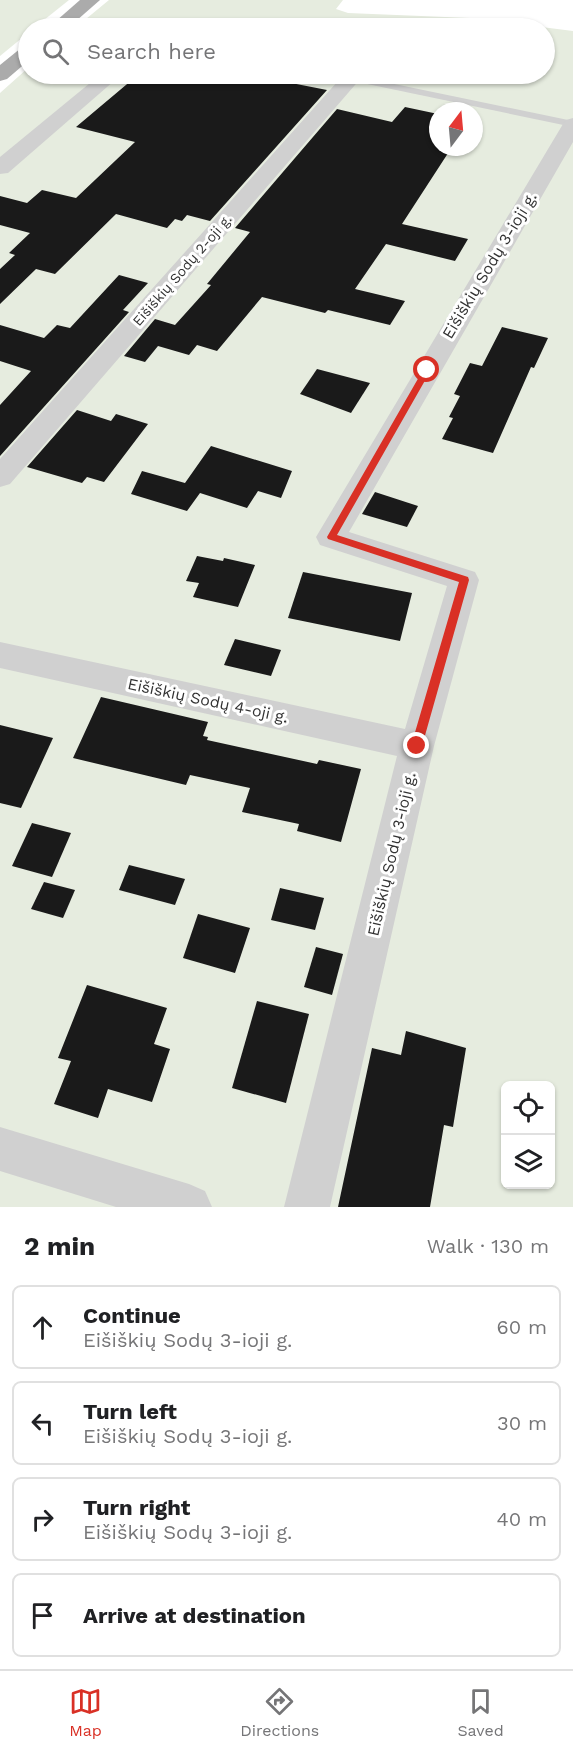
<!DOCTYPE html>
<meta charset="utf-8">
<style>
:root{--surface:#fff;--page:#f6f6f6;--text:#202124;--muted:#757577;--line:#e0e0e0;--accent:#d93025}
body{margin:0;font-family:"Work Sans",sans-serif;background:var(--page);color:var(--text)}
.controls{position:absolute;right:18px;bottom:18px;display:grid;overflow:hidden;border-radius:9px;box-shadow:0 2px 4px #0004}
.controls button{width:54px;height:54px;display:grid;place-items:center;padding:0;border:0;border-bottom:2px solid var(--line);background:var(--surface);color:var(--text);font:30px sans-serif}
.compass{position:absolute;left:429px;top:102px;width:54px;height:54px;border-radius:50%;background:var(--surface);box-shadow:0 2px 4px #0004;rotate:16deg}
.stop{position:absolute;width:18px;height:18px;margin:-14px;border:4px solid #d93025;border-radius:50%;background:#fff}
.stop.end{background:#d93025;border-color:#fff;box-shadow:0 2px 6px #0008}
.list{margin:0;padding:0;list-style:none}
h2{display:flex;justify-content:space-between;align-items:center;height:78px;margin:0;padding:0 24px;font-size:26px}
h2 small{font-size:20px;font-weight:400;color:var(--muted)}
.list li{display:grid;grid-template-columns:39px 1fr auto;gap:18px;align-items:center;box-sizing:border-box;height:84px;margin:0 12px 12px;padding:0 12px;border:2px solid var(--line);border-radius:9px}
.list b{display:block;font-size:22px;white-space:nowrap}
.list p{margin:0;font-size:20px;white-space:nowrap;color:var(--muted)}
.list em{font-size:20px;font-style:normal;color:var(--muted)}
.icon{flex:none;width:33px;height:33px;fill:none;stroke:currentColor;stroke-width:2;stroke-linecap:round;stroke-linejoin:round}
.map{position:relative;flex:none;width:573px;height:1207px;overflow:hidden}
.search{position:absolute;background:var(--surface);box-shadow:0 2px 4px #0004;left:18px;right:18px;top:18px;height:66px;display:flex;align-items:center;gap:15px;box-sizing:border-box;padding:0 21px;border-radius:33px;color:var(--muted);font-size:22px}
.sheet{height:462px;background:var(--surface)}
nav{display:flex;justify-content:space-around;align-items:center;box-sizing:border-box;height:84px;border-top:2px solid var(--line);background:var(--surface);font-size:16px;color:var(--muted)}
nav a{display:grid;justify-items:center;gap:3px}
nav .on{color:var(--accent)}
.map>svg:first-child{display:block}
</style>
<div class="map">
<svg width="573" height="1207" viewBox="0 0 573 1207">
<rect width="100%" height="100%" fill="#fff"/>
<g fill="#e6ecdf" fill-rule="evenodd">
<path d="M0 0H69L34 28H28V33L0 56Z"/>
<path d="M109 0H343L336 9 348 13 470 18 573 31V1207H0V93L28 68V74H544V28H75ZM438 111H474V147H438ZM506 1086H550V1184H506Z"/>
</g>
<g fill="#1a1a1a">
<path d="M139 74H282L276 80 327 90 210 221 187 215 182 221 175 219 167 228 116 214 55 274 36 269 0 304V269L15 255 9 253 30 233 0 225V196L27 203 42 190 76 198 135 142 76 127Z"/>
<path d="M405 107 438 114V147H452L402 224 468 239 455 261 386 244 355 289 405 301 390 325 328 310 325 313 262 297 217 351 197 345 189 355 158 346 145 362 124 356 155 319 175 325 211 285 207 284 250 232 235 228 337 109 392 122Z"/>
<path d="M119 275 148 283 123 310 129 312 0 456V405L31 371 0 361V325L44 338 57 325 70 328Z"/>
<path d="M502 327 548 338 534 368 531 367 493 453 442 439 453 418 449 417 460 396 454 394 470 363 482 366Z"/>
<path d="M317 369 370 383 351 413 300 394Z"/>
<path d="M77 410 111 421 116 414 148 424 104 482 87 477 82 483 27 467Z"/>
<path d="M211 446 292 471 281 498 258 491 247 508 200 493 187 511 131 494 142 471 185 483Z"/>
<path d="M375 492 418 506 407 527 362 514Z"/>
<path d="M197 556 223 561 224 558 255 565 238 607 193 597 199 583 186 581Z"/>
<path d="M303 572 412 593 400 641 288 618Z"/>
<path d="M235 639 281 650 271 676 224 665Z"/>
<path d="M101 697 208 722 203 736 208 737 207 740 317 764 319 760 361 769 341 842 297 831 299 824 242 812 250 788 190 775 186 785 73 758Z"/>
<path d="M0 725 53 738 21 808 0 803Z"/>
<path d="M32 823 71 833 52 877 12 866Z"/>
<path d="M129 865 185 879 175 905 119 890Z"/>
<path d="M44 882 75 890 63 918 31 909Z"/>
<path d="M280 888 324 898 315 930 271 920Z"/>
<path d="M198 914 250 928 235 973 183 958Z"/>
<path d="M316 947 343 954 332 995 304 987Z"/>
<path d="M87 985 167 1008 154 1044 170 1049 152 1102 108 1089 98 1118 54 1104 71 1061 58 1058Z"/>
<path d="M257 1001 309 1014 286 1103 232 1088Z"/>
<path d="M406 1031 466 1048 453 1127 444 1125 430 1207H338L372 1048 401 1055Z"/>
</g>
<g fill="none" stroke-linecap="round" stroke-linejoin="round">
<path fill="#d0d0d0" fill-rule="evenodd" d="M351 75 573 121V127L348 80V76Z"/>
<g fill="#d0d0d0" fill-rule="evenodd">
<path d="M101 74H122L8 173 0 174V157Z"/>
<path d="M321 74H356L361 78 10 484 0 487V459L338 81 324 78Z"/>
<path d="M573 118V142L349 532 475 572 479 580 434 746 330 1207H284L397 756 0 668V642L405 729 447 586 320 545 316 537 563 124 566 120Z"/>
<path d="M0 1127 189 1184 205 1191 212 1207H116L0 1171Z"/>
</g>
<g fill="#ababab" fill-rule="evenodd">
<path d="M80 0H100L68 28H48Z"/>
<path d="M28 46V61L7 79 0 81V65L21 48Z"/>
</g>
</g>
<path fill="#d93025" d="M427 367 431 370 337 535 468 577 469 580 422 746 417 751 411 746 459 582 328 539 327 537 423 370Z"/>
<g text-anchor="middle" stroke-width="6" stroke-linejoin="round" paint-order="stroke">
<g font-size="14" fill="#333" stroke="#fff">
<text transform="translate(182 270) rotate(-49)" y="5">Eišiškių Sodų 2-oji g.</text>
</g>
<g font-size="16" fill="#333" stroke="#fff">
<text transform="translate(489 265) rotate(-59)" y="6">Eišiškių Sodų 3-ioji g.</text>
<text transform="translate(208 700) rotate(12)" y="6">Eišiškių Sodų 4-oji g.</text>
<text transform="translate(391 854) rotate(-77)" y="6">Eišiškių Sodų 3-ioji g.</text>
</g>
</g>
</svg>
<div class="controls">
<button><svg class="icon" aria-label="locate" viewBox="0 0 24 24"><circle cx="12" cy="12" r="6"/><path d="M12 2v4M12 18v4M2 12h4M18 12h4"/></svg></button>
<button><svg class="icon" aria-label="layers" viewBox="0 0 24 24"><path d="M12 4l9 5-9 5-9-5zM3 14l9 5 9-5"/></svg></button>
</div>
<svg class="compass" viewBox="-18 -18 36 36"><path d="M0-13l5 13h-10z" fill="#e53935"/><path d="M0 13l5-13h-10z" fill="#757577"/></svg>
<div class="stop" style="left:427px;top:370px"></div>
<div class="stop end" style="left:417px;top:746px"></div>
<div class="search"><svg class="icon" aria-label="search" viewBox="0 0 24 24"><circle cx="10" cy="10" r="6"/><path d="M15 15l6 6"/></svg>Search here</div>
</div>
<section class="sheet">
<h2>2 min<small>Walk · 130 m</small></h2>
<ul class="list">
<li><svg class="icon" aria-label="ahead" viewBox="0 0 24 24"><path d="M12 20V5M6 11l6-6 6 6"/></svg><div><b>Continue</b><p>Eišiškių Sodų 3-ioji g.</p></div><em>60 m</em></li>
<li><svg class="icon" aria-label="left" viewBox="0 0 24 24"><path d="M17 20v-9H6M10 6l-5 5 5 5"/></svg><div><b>Turn left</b><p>Eišiškių Sodų 3-ioji g.</p></div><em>30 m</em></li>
<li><svg class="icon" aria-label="right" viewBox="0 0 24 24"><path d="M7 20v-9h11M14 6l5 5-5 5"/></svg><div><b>Turn right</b><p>Eišiškių Sodų 3-ioji g.</p></div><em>40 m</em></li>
<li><svg class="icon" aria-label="arrive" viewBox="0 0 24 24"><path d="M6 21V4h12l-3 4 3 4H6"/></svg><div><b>Arrive at destination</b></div></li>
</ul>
</section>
<nav>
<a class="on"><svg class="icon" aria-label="map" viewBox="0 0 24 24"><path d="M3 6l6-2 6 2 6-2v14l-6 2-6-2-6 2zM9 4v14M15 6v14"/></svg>Map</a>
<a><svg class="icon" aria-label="directions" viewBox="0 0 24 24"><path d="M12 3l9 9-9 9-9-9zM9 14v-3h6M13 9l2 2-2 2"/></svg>Directions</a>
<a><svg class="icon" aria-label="saved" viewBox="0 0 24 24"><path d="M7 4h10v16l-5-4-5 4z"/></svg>Saved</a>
</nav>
